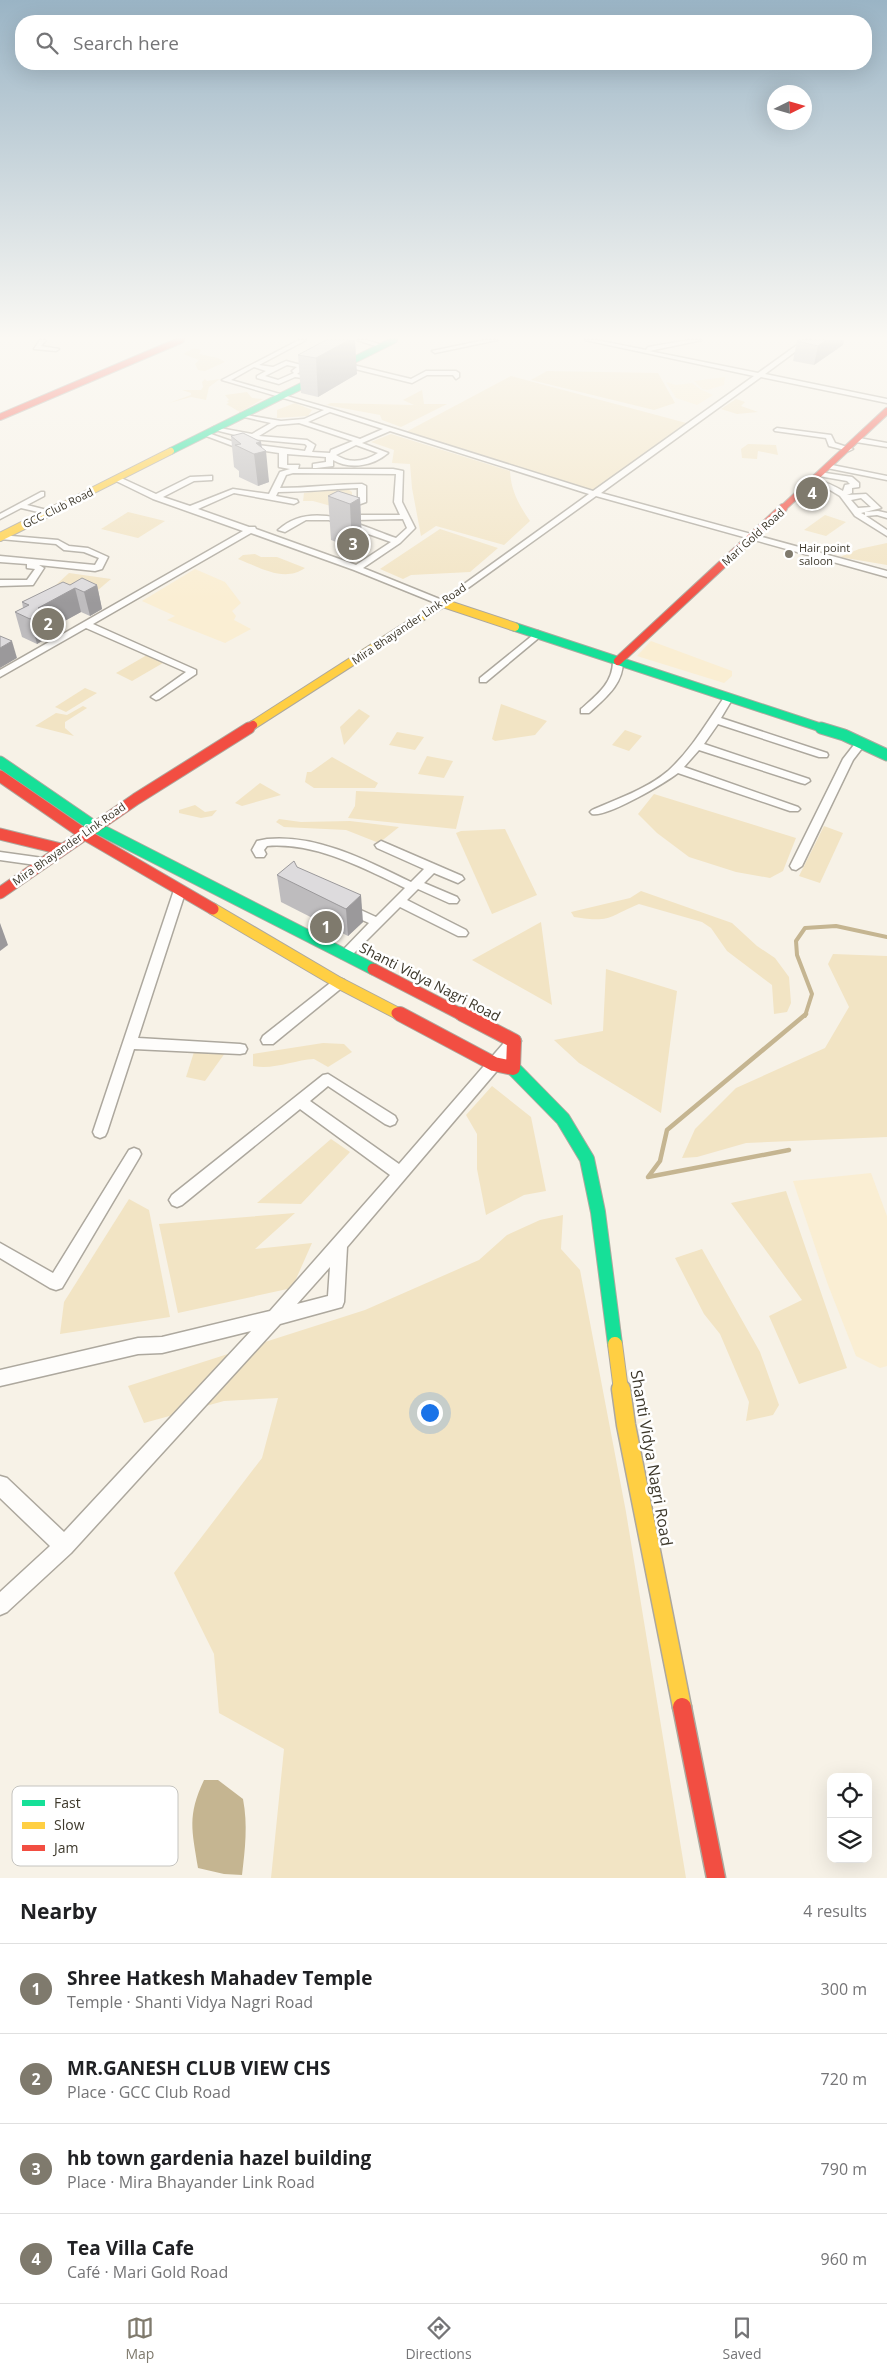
<!DOCTYPE html>
<meta charset="utf-8">
<style>
:root{--surface:#fff;--page:#f6f6f6;--text:#202124;--muted:#757577;--line:#e0e0e0;--accent:#7f7a6d}
body{margin:0;font-family:"Open Sans",sans-serif;background:var(--page);color:var(--text)}
.controls{position:absolute;right:15px;bottom:15px;display:grid;overflow:hidden;border-radius:10px;box-shadow:0 5px 20px #0002}
.controls button{width:45px;height:45px;display:grid;place-items:center;padding:0;border:0;border-bottom:1px solid var(--line);background:var(--surface);color:var(--text);font:25px sans-serif}
.compass{position:absolute;left:767px;top:85px;width:45px;height:45px;border-radius:50%;background:var(--surface);box-shadow:0 5px 20px #0002;rotate:85deg}
.you{position:absolute;left:429px;top:1412px;width:18px;height:18px;margin:-12px;border:4px solid #fff;border-radius:50%;background:#1a73e8;box-shadow:0 0 0 8px #1a73e833}
.badge{display:grid;place-items:center;width:32px;height:32px;border-radius:50%;background:var(--accent);color:#fff;font-size:16px;font-weight:700}
.pin{position:absolute;translate:-50% -50%;border:2px solid #fff;box-shadow:0 1px 5px #0006}
.list{margin:0;padding:0;list-style:none}
h2{display:flex;justify-content:space-between;align-items:center;height:65px;margin:0;padding:0 20px;font-size:21px}
h2 small{font-size:16px;font-weight:400;color:var(--muted)}
.list li{display:grid;grid-template-columns:32px 1fr auto;gap:15px;align-items:center;box-sizing:border-box;height:90px;padding:0 20px;border-top:1px solid var(--line)}
.list b{display:block;font-size:19px;white-space:nowrap}
.list p{margin:0;font-size:16px;white-space:nowrap;color:var(--muted)}
.list em{font-size:16px;font-style:normal;color:var(--muted)}
.icon{flex:none;width:28px;height:28px;fill:none;stroke:currentColor;stroke-width:2;stroke-linecap:round;stroke-linejoin:round}
.map{position:relative;flex:none;width:887px;height:1878px;overflow:hidden}
.search{position:absolute;background:var(--surface);box-shadow:0 5px 20px #0002;left:15px;right:15px;top:15px;height:55px;display:flex;align-items:center;gap:12px;box-sizing:border-box;padding:0 18px;border-radius:20px;color:var(--muted);font-size:19px}
.sheet{height:425px;background:var(--surface)}
nav{display:flex;justify-content:space-around;align-items:center;box-sizing:border-box;height:70px;border-top:1px solid var(--line);background:var(--surface);font-size:14px;color:var(--muted)}
nav a{display:grid;justify-items:center;gap:2px}
nav .on{color:var(--accent)}
.map>svg:first-child{display:block}
</style>
<div class="map">
<svg width="887" height="1878" viewBox="0 0 887 1878">
<rect width="100%" height="100%" fill="#f7f2e7"/>
<g fill="#faeed3">
<path d="M725 377 724 385 707 390 702 389 694 381Z"/>
<path d="M666 382 676 385 692 383 700 389 713 395 697 405 676 398Z"/>
<path d="M195 569 225 582 241 603 232 611 236 616 234 620 251 629 225 643 167 620 175 616 142 601Z"/>
<path d="M651 641 732 671V676L724 683 637 656Z"/>
<path d="M871 1173 887 1216V1366L880 1368 856 1356 828 1285 793 1181Z"/>
</g>
<g fill="#f2e4c4">
<path d="M194 348 201 350 199 354 218 358 225 362 205 371 198 370 195 364 199 360 183 354Z"/>
<path d="M547 371 658 373 675 403 654 410 531 380Z"/>
<path d="M511 376 690 424 592 493 404 433Z"/>
<path d="M205 379 207 381 220 379 209 387 206 400 191 397 169 403 191 395V393L182 390H201L203 387 202 382Z"/>
<path d="M422 390 424 404H447L401 427 382 420 380 415 326 405 331 403 414 405 403 400Z"/>
<path d="M247 392 252 398 263 399 240 412 226 404 229 403 227 401 229 400 225 395Z"/>
<path d="M736 399 745 402 741 406 758 412 737 414 721 409Z"/>
<path d="M295 403 312 410 308 416 277 418V410Z"/>
<path d="M391 434 510 471C511 491 519 505 530 521L504 545 436 526 421 536 412 488 410 464 392 463 394 450 371 442Z"/>
<path d="M748 444 776 445 778 455 758 451 757 459 742 458 741 449Z"/>
<path d="M346 488 352 492V500L331 506 313 501H303L304 493Z"/>
<path d="M128 512 165 521 138 538 101 529Z"/>
<path d="M825 515 846 522 826 536 804 530Z"/>
<path d="M440 529 498 548 470 572 411 575 403 579 380 569Z"/>
<path d="M887 543V565L840 557 859 549Z"/>
<path d="M255 554 261 557H277L305 568C284 583 259 567 238 559L243 555Z"/>
<path d="M69 573 111 579 98 590 61 598 44 596Z"/>
<path d="M147 655 163 663 132 681 116 673Z"/>
<path d="M85 688 97 693 66 712 55 707Z"/>
<path d="M501 704 547 721 535 735 495 741 492 739Z"/>
<path d="M83 706 87 708 65 722V728L74 736 35 726 56 713 67 715Z"/>
<path d="M359 709 370 716 344 745 340 727Z"/>
<path d="M625 730 642 736 629 751 612 745Z"/>
<path d="M397 732 424 737 415 750 389 745Z"/>
<path d="M427 756 453 761 444 778 418 774Z"/>
<path d="M332 757 378 783 375 788H314L305 782 307 772H311Z"/>
<path d="M260 783 281 795 242 806 235 803Z"/>
<path d="M356 791 464 796 456 829 348 818 355 806Z"/>
<path d="M654 794 796 838 783 871 770 878 736 872 689 857 657 833 638 814Z"/>
<path d="M195 805 205 812 217 810 212 816 201 818 179 813V810Z"/>
<path d="M279 819 301 822 350 821 399 827 379 843 346 830 284 827 276 822Z"/>
<path d="M824 826 843 833 820 883 799 876Z"/>
<path d="M505 829 537 895 492 914 456 833 461 831Z"/>
<path d="M641 891 732 923 757 946 775 958 789 977 791 1003 787 1012 774 1014 772 985 727 951 711 928 702 922 639 904C607 917 612 923 574 917L571 912 630 898Z"/>
<path d="M541 922 552 1005 472 960Z"/>
<path d="M833 954 887 956V1137L746 1143 697 1157 682 1158 695 1129 736 1088 825 1048 849 1007 828 964Z"/>
<path d="M606 969 677 991 661 1113 579 1063 554 1040 603 1031Z"/>
<path d="M323 1043 344 1044 352 1052 328 1067 314 1059C294 1060 274 1070 253 1066V1054Z"/>
<path d="M195 1049 225 1053 205 1081 186 1077Z"/>
<path d="M492 1086 531 1117 546 1191 524 1195 486 1215 477 1169V1134L466 1115Z"/>
<path d="M331 1139 350 1152 301 1204 257 1203Z"/>
<path d="M786 1191 847 1368 799 1384 769 1316 802 1300 731 1203Z"/>
<path d="M129 1199 149 1210 170 1317 60 1334 64 1302Z"/>
<path d="M295 1213 255 1249 312 1243 292 1288 178 1313 159 1224Z"/>
<path d="M563 1215 561 1249 580 1270 626 1512 686 1878H271L284 1749 219 1713 214 1654 174 1573 262 1458 278 1398 224 1401 144 1423 128 1386 365 1310 479 1260 507 1235 540 1220Z"/>
<path d="M702 1249 760 1352 779 1405 773 1415 746 1421 749 1402 720 1334 704 1314 675 1258Z"/>
</g>
<path fill="#c5b591" d="M204 1780H218L243 1799C248 1825 245 1849 242 1875L224 1874 198 1868C192 1830 187 1816 204 1780Z"/>
<g fill="none" stroke-linecap="round" stroke-linejoin="round">
<path stroke="#c5b591" stroke-width="4" d="M805 1016 812 994 797 955 796 941 805 928 836 926 887 937"/>
<path stroke="#c5b591" stroke-width="4.5" d="M789 1150 648 1177 660 1161 667 1130 806 1014"/>
<defs>
<g id="street">
<path d="M40 340H46L41 346 59 349 56 351 34 349Z"/>
<path d="M299 340H306L259 365 273 367 286 361 305 366V368L297 374 316 378V380L295 377 279 384 257 378V376L266 371 254 367 231 380 332 409 593 491 754 376 585 340H596L646 350 648 347 689 340H702L649 351 758 373 804 340H811L765 374 887 399V403L761 377 601 493 887 571V577L596 496 443 606 354 570 251 533 93 624 196 670V674L159 699 156 700 151 697 186 672 86 628 0 677V670L243 531 153 499 112 479 119 477 156 494 190 477 212 476V480L194 481 163 497 190 506 233 489 269 494 280 472 290 469 279 467V453L233 446 201 434 205 432 234 442 305 451 307 446 305 444 251 439 211 429 214 427 252 434 271 423 240 416V414L281 421 304 419 324 410 222 380ZM287 365 297 367 292 371 294 373 278 380 265 376ZM330 412 383 429 360 439 308 422ZM299 423 353 441 331 450 330 453 312 452 315 445 307 440 259 436 277 425ZM390 431 589 494 442 600 363 568 400 543 415 528 402 502 403 471 393 469H298L299 465H287V454L326 457V462L313 464V468H316L333 466V460C350 470 373 466 388 453L362 443ZM356 445 378 453C364 462 350 464 336 455ZM293 473 396 474 394 502 400 515H352V507L366 502V486L362 484C334 484 308 488 280 488L286 475ZM358 488V501L344 506 345 518 354 520 403 519 407 528 396 538C359 525 312 499 278 530L285 532 306 520H329L391 542 356 565 256 529 255 527H249L198 509 234 493 294 504 298 502 297 500 276 496 278 492C305 492 331 489 358 488Z"/>
<path d="M357 340H366L385 346 382 348Z"/>
<path d="M485 340H497L435 353 432 351Z"/>
<path d="M345 363 411 379 426 371H456L459 373V377L456 379 453 375H427L412 383 343 366Z"/>
<path d="M777 428 831 435 835 443 853 449 849 451 829 446 826 438 775 431 774 430Z"/>
<path d="M859 438 887 443V447L856 442 855 440Z"/>
<path d="M827 464 887 476V480L827 468Z"/>
<path d="M819 472 852 477 859 483V487L852 488V493L847 495 866 494 881 508 861 513 865 515V512L878 511 887 513V518L877 515 866 516 887 530V536L855 516 840 496 825 487 810 485 809 483C819 477 834 486 843 491L845 485 850 484 847 481 819 476ZM861 498 871 507 858 508 851 500Z"/>
<path d="M41 492H44V496L27 505 51 511V515L21 508 0 519V514Z"/>
<path d="M0 535 58 540 69 546 88 548 108 557 102 569 95 571 39 565 44 568 33 585 0 586V580H27L35 569 27 568V564L0 562V556L95 565 99 558 84 552 64 550 56 544 0 539Z"/>
<path d="M538 631 543 634 541 636 486 682H480V678Z"/>
<path d="M618 658 623 661C623 685 605 698 589 713H581V709C597 695 613 683 613 661Z"/>
<path d="M728 695 733 698 721 718 827 753 828 755 827 757H819L718 724 704 744 809 779 810 781 805 784 801 783 699 750 684 767 798 807 800 809 798 811H790L678 773C665 783 606 818 592 814L590 812 592 810C617 799 647 789 668 771 691 750 706 724 725 696Z"/>
<path d="M861 740 866 743 853 760 802 866 796 870 792 869 790 866 843 759 857 741Z"/>
<path d="M267 839C317 834 368 861 411 882L424 869 377 848 375 845 381 841 462 876 464 879 458 883 434 873 424 883 457 897 459 900 457 903H449L418 889 407 900 466 930 468 933 466 936H458L400 907 349 958H341L339 955 341 952 369 923 344 912 342 909 344 906H352L376 917 405 888C363 868 315 842 267 846L264 850 266 854 264 857H256L252 850 257 841Z"/>
<path d="M0 852 43 858 49 862 43 866 0 860Z"/>
<path d="M180 886 186 890 138 1038 240 1044 245 1045 247 1049 245 1053 240 1054 134 1049 107 1132 105 1136 100 1138 95 1136 93 1132 174 890Z"/>
<path d="M339 978 344 980 345 983 344 986 273 1044H263L261 1040 263 1036 334 980Z"/>
<path d="M514 1036 519 1037 521 1041 519 1045 347 1247 344 1302 342 1307 280 1324 71 1553 7 1612 0 1615V1592L50 1546 0 1498V1476L7 1478 64 1532 251 1331 162 1353 138 1354 0 1386V1370L138 1338 162 1337 270 1311 390 1175 300 1109 182 1205 177 1207 172 1205 169 1200 172 1195 323 1075 328 1074 395 1116 397 1120 395 1124 390 1126 385 1124 328 1086 310 1101 399 1164 509 1037ZM330 1267 328 1296 297 1304Z"/>
<path d="M134 1148 139 1150 141 1154 139 1158 62 1288 56 1290 50 1288 0 1258V1243L53 1273 129 1150Z"/>
</g>
<path id="fast-far3" d="M171 451 394 340"/>
<path id="fast-far2" d="M515 627 825 729"/>
<g id="fast-far1">
<path d="M821 728 844 735 887 755"/>
<path d="M0 762 95 827 373 969"/>
</g>
<path id="fast" d="M513 1068 563 1119 587 1159 598 1212 615 1344"/>
<path id="slow-far4" d="M56 509 171 451"/>
<g id="slow-far3">
<path d="M0 537 58 508"/>
<path d="M253 725 443 603 515 627"/>
</g>
<path id="slow-far2" d="M213 909 339 983 397 1013"/>
<path id="slow-far1" d="M615 1344 621 1390"/>
<path id="slow" d="M621 1389 626 1425 682 1707"/>
<g id="jam-far4">
<path d="M0 417 181 340"/>
<path d="M782 509 887 411"/>
</g>
<g id="jam-far3">
<path d="M618 661 783 508"/>
<path d="M247 729 253 725"/>
</g>
<g id="jam-far2">
<path d="M0 776 84 834 213 909"/>
<path d="M0 834 61 849"/>
<path d="M0 893 136 799 249 728"/>
<path d="M373 969 464 1016"/>
<path d="M397 1013 402 1016"/>
</g>
<path id="jam-far1" d="M400 1014 494 1064 513 1068 514 1041 462 1014"/>
<path id="jam" d="M682 1707 716 1878"/>
</defs>
<use href="#street" stroke="#ada89e" stroke-width="3"/>
<use href="#fast-far3" stroke="#ada89e" stroke-width="8"/>
<use href="#fast-far2" stroke="#ada89e" stroke-width="10"/>
<use href="#fast-far1" stroke="#ada89e" stroke-width="13"/>
<use href="#fast" stroke="#ada89e" stroke-width="16"/>
<use href="#slow-far4" stroke="#ada89e" stroke-width="8"/>
<use href="#slow-far3" stroke="#ada89e" stroke-width="10"/>
<use href="#slow-far2" stroke="#ada89e" stroke-width="13"/>
<use href="#slow-far1" stroke="#ada89e" stroke-width="16"/>
<use href="#slow" stroke="#ada89e" stroke-width="21"/>
<use href="#jam-far4" stroke="#ada89e" stroke-width="8"/>
<use href="#jam-far3" stroke="#ada89e" stroke-width="10"/>
<use href="#jam-far2" stroke="#ada89e" stroke-width="13"/>
<use href="#jam-far1" stroke="#ada89e" stroke-width="16"/>
<use href="#jam" stroke="#ada89e" stroke-width="21"/>
<use href="#street" fill="#fefdfb" fill-rule="evenodd"/>
<use href="#fast-far3" stroke="#16e098" stroke-width="6"/>
<use href="#fast-far2" stroke="#16e098" stroke-width="8"/>
<use href="#fast-far1" stroke="#16e098" stroke-width="11"/>
<use href="#fast" stroke="#16e098" stroke-width="14"/>
<use href="#slow-far4" stroke="#ffcf43" stroke-width="6"/>
<use href="#slow-far3" stroke="#ffcf43" stroke-width="8"/>
<use href="#slow-far2" stroke="#ffcf43" stroke-width="11"/>
<use href="#slow-far1" stroke="#ffcf43" stroke-width="14"/>
<use href="#slow" stroke="#ffcf43" stroke-width="18"/>
<use href="#jam-far4" stroke="#f24e42" stroke-width="6"/>
<use href="#jam-far3" stroke="#f24e42" stroke-width="8"/>
<use href="#jam-far2" stroke="#f24e42" stroke-width="11"/>
<use href="#jam-far1" stroke="#f24e42" stroke-width="14"/>
<use href="#jam" stroke="#f24e42" stroke-width="18"/>
</g>
<g fill="#bebcbe">
<path d="M326 340 357 374 318 397 301 393 298 355Z"/>
<path d="M799 340H844L843 345 814 365 793 361 797 341Z"/>
<path d="M231 436 261 442 269 482 258 486 239 477V471L234 467Z"/>
<path d="M328 496 360 498 362 543 352 548 331 540Z"/>
<path d="M70 585H97L102 609 90 616 81 612 50 629 52 635 37 644 22 637 15 612 23 608 22 602Z"/>
<path d="M297 867 363 922 348 936 281 902 277 875Z"/>
</g>
<g fill="#9b999b">
<path d="M349 340H355L357 374 318 397 316 358Z"/>
<path d="M826 340H844L843 345 814 365 818 346Z"/>
<path d="M261 442 262 452 266 451 269 482 258 486 254 454 256 443Z"/>
<path d="M360 498 362 543 352 548 350 504Z"/>
<path d="M97 585 102 609 90 616 84 592Z"/>
<path d="M75 588 81 612 50 629 52 635 37 644 30 619 38 608Z"/>
<path d="M12 641 17 658 0 668V648Z"/>
<path d="M361 895 363 922 348 936 346 909Z"/>
<path d="M0 923 8 945 0 951Z"/>
</g>
<g fill="#dddbdd" stroke="#9b999b">
<path d="M326 340H349L316 358 298 355Z"/>
<path d="M799 340H826L818 346 797 341Z"/>
<path d="M243 433 261 442 256 443 266 451 254 454 235 445 241 444 231 436Z"/>
<path d="M338 491 360 498 350 504 328 496Z"/>
<path d="M82 578 97 585 84 592 75 588 38 608 46 610 30 619 15 612 29 605 22 602 63 582 70 585Z"/>
<path d="M0 636 12 641 0 648Z"/>
<path d="M294 861 297 867 361 895 346 909 277 875Z"/>
</g>
<linearGradient id="sky" x2="0" y2="1"><stop stop-color="#9ab4c5"/><stop offset="0.56" stop-color="#fbf9f4"/><stop offset="1" stop-color="#fbf9f4" stop-opacity="0"/></linearGradient>
<rect width="887" height="603" fill="url(#sky)"/>
<circle fill="#7f7a6d" stroke="#fff" stroke-width="2" cx="789" cy="554" r="5"/>
<g text-anchor="middle" stroke-width="5" stroke-linejoin="round" paint-order="stroke">
<g font-size="11" fill="#3e392c" stroke="#fff">
<text transform="translate(58 508) rotate(-26)" y="4">GCC Club Road</text>
<text transform="translate(753 537) rotate(-42)" y="4">Mari Gold Road</text>
<text transform="translate(409 624) rotate(-34)" y="4">Mira Bhayander Link Road</text>
<text transform="translate(69 844) rotate(-35)" y="4">Mira Bhayander Link Road</text>
</g>
<g font-size="11" fill="#3e392c" stroke="#fff" text-anchor="start">
<text x="799" y="552">Hair point<tspan x="799" dy="13">saloon</tspan></text>
</g>
<g font-size="14" fill="#3e392c" stroke="#fff">
<text transform="translate(430 982) rotate(27)" y="5">Shanti Vidya Nagri Road</text>
</g>
<g font-size="16" fill="#3e392c" stroke="#fff">
<text transform="translate(652 1458) rotate(80)" y="6">Shanti Vidya Nagri Road</text>
</g>
</g>
<rect x="12" y="1786" width="166" height="80" rx="8" fill="#fff" stroke="#c5c4c0" stroke-width="1"/>
<rect x="22" y="1800" width="23" height="6" fill="#16e098"/>
<rect x="22" y="1822" width="23" height="7" fill="#ffcf43"/>
<rect x="22" y="1845" width="23" height="6" fill="#f24e42"/>
<g font-size="14" fill="#3e392c">
<text x="54" y="1808">Fast</text>
<text x="54" y="1830">Slow</text>
<text x="54" y="1853">Jam</text>
</g>
</svg>
<div class="controls">
<button><svg class="icon" aria-label="locate" viewBox="0 0 24 24"><circle cx="12" cy="12" r="6"/><path d="M12 2v4M12 18v4M2 12h4M18 12h4"/></svg></button>
<button><svg class="icon" aria-label="layers" viewBox="0 0 24 24"><path d="M12 4l9 5-9 5-9-5zM3 14l9 5 9-5"/></svg></button>
</div>
<svg class="compass" viewBox="-18 -18 36 36"><path d="M0-13l5 13h-10z" fill="#e53935"/><path d="M0 13l5-13h-10z" fill="#757577"/></svg>
<div class="you"></div>
<div class="pin badge" style="left:326px;top:927px">1</div>
<div class="pin badge" style="left:48px;top:624px">2</div>
<div class="pin badge" style="left:353px;top:544px">3</div>
<div class="pin badge" style="left:812px;top:493px">4</div>
<div class="search"><svg class="icon" aria-label="search" viewBox="0 0 24 24"><circle cx="10" cy="10" r="6"/><path d="M15 15l6 6"/></svg>Search here</div>
</div>
<section class="sheet">
<h2>Nearby<small>4 results</small></h2>
<ul class="list">
<li><span class="badge">1</span><div><b>Shree Hatkesh Mahadev Temple</b><p>Temple · Shanti Vidya Nagri Road</p></div><em>300 m</em></li>
<li><span class="badge">2</span><div><b>MR.GANESH CLUB VIEW CHS</b><p>Place · GCC Club Road</p></div><em>720 m</em></li>
<li><span class="badge">3</span><div><b>hb town gardenia hazel building</b><p>Place · Mira Bhayander Link Road</p></div><em>790 m</em></li>
<li><span class="badge">4</span><div><b>Tea Villa Cafe</b><p>Café · Mari Gold Road</p></div><em>960 m</em></li>
</ul>
</section>
<nav>
<a class="on"><svg class="icon" aria-label="map" viewBox="0 0 24 24"><path d="M3 6l6-2 6 2 6-2v14l-6 2-6-2-6 2zM9 4v14M15 6v14"/></svg>Map</a>
<a><svg class="icon" aria-label="directions" viewBox="0 0 24 24"><path d="M12 3l9 9-9 9-9-9zM9 14v-3h6M13 9l2 2-2 2"/></svg>Directions</a>
<a><svg class="icon" aria-label="saved" viewBox="0 0 24 24"><path d="M7 4h10v16l-5-4-5 4z"/></svg>Saved</a>
</nav>
